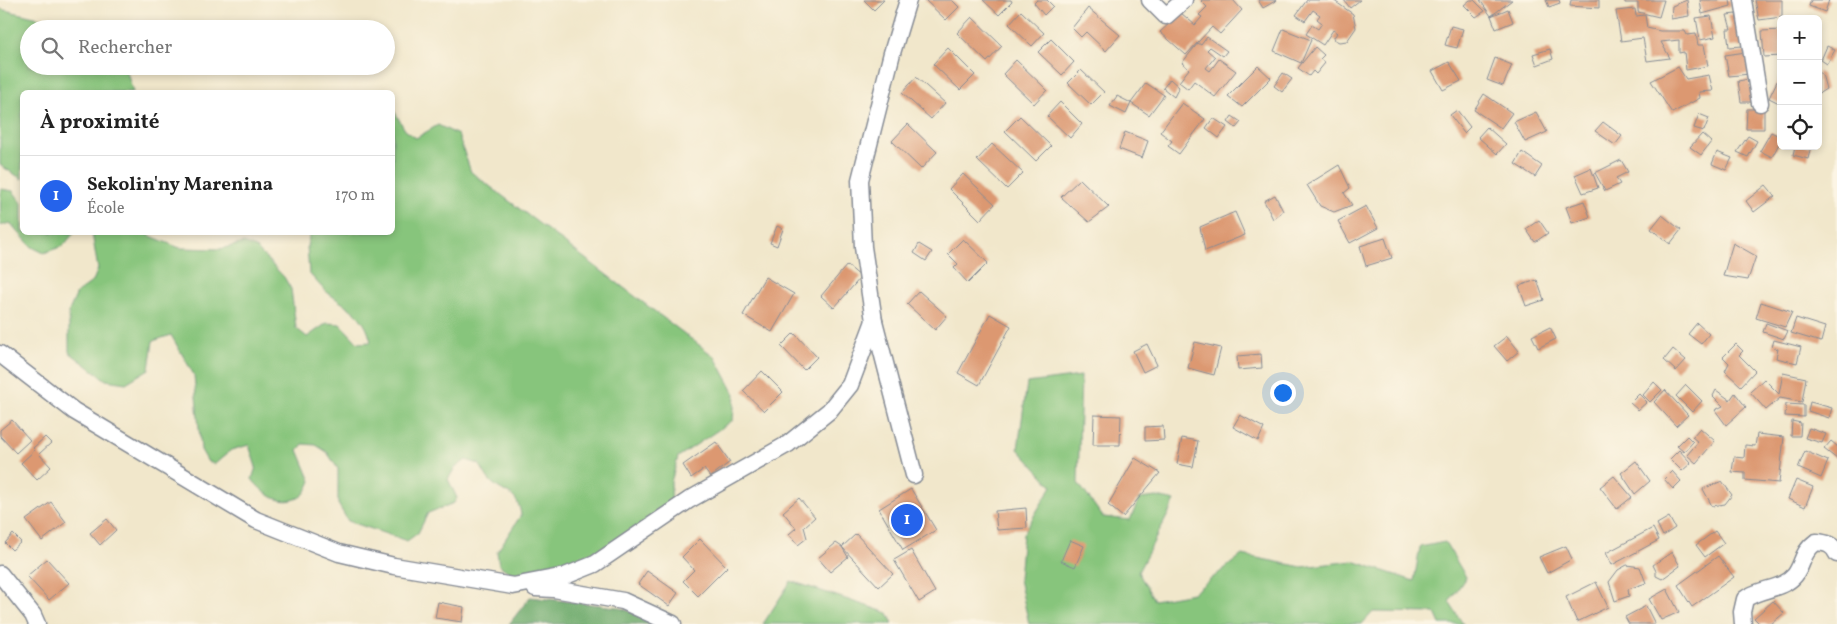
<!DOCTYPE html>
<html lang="fr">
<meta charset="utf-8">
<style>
:root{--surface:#fff;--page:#f6f6f6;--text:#222;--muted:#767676;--line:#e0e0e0;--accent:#2563eb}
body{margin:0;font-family:Vollkorn,serif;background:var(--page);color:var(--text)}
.controls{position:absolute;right:15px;top:15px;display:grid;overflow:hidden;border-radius:8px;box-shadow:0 2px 8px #0003}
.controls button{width:45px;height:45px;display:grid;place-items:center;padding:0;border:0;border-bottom:1px solid var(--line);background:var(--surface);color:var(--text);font:25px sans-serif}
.you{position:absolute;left:1282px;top:392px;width:18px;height:18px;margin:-12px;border:4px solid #fff;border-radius:50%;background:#1a73e8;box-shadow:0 0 0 8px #1a73e833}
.badge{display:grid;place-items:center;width:32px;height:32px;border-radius:50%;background:var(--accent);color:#fff;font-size:16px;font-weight:700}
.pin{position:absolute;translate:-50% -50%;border:2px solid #fff;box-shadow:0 1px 5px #0006}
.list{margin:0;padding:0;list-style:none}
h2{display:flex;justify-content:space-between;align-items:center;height:65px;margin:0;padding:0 20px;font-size:21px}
h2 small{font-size:16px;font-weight:400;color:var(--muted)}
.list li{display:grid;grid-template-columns:32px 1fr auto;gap:15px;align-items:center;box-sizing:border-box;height:80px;padding:0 20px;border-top:1px solid var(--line)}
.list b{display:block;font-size:19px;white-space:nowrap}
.list p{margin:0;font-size:16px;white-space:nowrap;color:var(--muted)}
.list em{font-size:16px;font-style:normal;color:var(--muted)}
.icon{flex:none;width:28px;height:28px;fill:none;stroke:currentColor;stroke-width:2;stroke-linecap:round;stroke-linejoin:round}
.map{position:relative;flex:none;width:1837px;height:624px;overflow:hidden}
.search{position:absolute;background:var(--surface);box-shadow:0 2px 8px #0003;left:20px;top:20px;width:375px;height:55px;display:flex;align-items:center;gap:12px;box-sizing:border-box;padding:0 18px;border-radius:28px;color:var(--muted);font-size:19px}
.panel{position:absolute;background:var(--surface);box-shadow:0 2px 8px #0003;left:20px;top:90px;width:375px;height:145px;border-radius:8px}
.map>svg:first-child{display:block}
</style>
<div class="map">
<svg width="1837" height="624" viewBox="0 0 1837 624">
<rect width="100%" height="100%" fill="#fcf5e5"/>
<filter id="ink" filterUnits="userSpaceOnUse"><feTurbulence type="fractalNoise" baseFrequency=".02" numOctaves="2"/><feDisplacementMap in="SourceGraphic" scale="10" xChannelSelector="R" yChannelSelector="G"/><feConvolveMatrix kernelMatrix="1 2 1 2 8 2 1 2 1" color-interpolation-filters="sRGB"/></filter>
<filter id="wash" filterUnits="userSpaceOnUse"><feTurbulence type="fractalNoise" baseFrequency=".0096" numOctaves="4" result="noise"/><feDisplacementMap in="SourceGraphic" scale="20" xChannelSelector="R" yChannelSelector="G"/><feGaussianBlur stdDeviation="1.12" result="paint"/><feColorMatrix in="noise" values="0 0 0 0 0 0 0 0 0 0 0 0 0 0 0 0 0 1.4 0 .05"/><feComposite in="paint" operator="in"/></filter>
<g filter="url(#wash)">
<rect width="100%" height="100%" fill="#f1e7cb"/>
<g fill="#87c57c" stroke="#517a6d">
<path d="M0 9 86 29H29V66H123L128 75 133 92H22V179L0 165Z"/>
<path d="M393 109 405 130 416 138 438 125 458 135 471 172 715 357 735 394 733 420 678 457 671 482 672 515 595 560 536 576 509 572 499 565 497 552 521 515C518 491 504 495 490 481 486 476 483 469 479 464L466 460 455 468 448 479 457 498 454 503 428 513 418 533 407 541 348 521 338 504V469L327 452 316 445 303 444 298 450 311 481C309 486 306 492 303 495 284 509 264 495 252 479L256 467 249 445 231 450 215 464 208 462 201 450 194 375 171 335 153 341 149 369 126 383 106 380 69 352V311L77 293 93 281 98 269 92 233H143L180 248 220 249 244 243 256 248 284 277 291 289 296 328 307 337 327 323 340 324 358 343 371 342C365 314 348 308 328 293 321 287 315 280 309 273L307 246 310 233 392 232Z"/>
<path d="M1 189 13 191 22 203V232L74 233 63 246 44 253 32 247 10 223 0 226Z"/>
<path d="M1081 376 1078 483 1103 517 1130 520 1139 499 1157 497 1175 501 1138 572 1154 600 1193 593 1242 555 1302 567 1353 561 1414 581 1420 547 1445 542 1466 577 1449 602 1463 624H1440L1435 613 1373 612 1362 624H1029L1019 579 1023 534 1052 486 1018 449 1027 383Z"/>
<path d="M791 581 888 613 893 624H763Z"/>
</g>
<path fill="#6daa6c" stroke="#446c65" d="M530 597 617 607 668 624H509Z"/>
<g id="blocks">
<g fill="#dc9871">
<path d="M864 0H884L874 10Z"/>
<path d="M925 0H952L959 7 946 20Z"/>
<path d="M983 0H1011L1012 2 999 15Z"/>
<path d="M1037 0H1047L1053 6 1044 15 1034 3Z"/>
<path d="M1202 0H1233L1242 10 1220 34 1212 27 1186 55 1160 32 1181 13 1195 25 1202 17 1199 15 1207 7 1201 1Z"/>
<path d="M1258 0H1277L1263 8Z"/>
<path d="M1307 0H1333L1353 14 1356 28 1347 41 1339 42 1333 39 1337 33 1333 30 1323 45 1306 34 1312 25 1318 29 1322 23 1317 19 1320 15 1313 10 1305 21 1296 15Z"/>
<path d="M1344 0H1360L1350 8Z"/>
<path d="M1470 0H1474L1485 11 1476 17 1464 5Z"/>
<path d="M1480 0H1512L1491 16Z"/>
<path d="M1546 0H1559L1560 3 1549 7Z"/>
<path d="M1571 0H1599V8L1570 6Z"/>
<path d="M1625 0H1664L1659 17 1638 12V3H1625Z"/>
<path d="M1687 0 1689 16 1671 19 1672 6Z"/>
<path d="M1700 0H1730L1731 6 1702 14Z"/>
<path d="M1755 0H1782V17L1759 20Z"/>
<path d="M1811 0H1829L1825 12 1809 6Z"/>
<path d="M1088 8 1120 35 1106 51 1086 32 1081 37 1072 28Z"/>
<path d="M1508 9 1513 22 1496 29 1491 16Z"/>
<path d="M1635 9 1636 16 1645 15 1647 28 1660 31H1685L1687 35 1696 34 1698 45H1704L1708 66 1686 70 1684 52 1679 53V40L1661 42 1670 58 1647 61 1643 38 1621 41 1616 11Z"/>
<path d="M1021 11 1044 33 1032 46 1009 24Z"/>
<path d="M1736 14 1743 46 1729 47 1727 29H1731L1727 15Z"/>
<path d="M1711 16 1715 37 1700 40 1696 18Z"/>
<path d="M972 17 1002 46 987 62 957 33Z"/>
<path d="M1451 26 1463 29 1457 48 1445 45Z"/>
<path d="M1283 29 1311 40 1301 63 1274 51Z"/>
<path d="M1781 30V56L1764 57 1762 31Z"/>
<path d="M1207 37 1227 51 1223 56 1210 47 1207 50 1215 57 1206 68 1210 71 1219 59 1236 71 1215 97 1194 81 1188 89 1179 82 1189 69 1182 63 1198 43 1201 45Z"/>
<path d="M1051 39 1074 62 1062 75 1038 52Z"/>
<path d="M1827 46 1835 50 1827 64 1821 60Z"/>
<path d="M1315 47 1324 55 1320 59 1325 63 1316 74 1313 71 1309 76 1298 68Z"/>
<path d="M948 48 975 75 960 90 933 64Z"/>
<path d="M1550 49 1553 59 1537 65 1533 54Z"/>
<path d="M1746 52 1750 74 1729 76 1725 55Z"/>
<path d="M1495 58 1512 65 1503 86 1487 80Z"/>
<path d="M1016 60 1047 90 1034 104 1003 74Z"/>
<path d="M1449 62 1461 81 1443 90 1432 71Z"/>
<path d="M1258 66 1271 78 1242 107 1228 96Z"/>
<path d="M1678 67 1686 79 1709 75 1713 91 1699 92 1700 98 1672 113 1651 81Z"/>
<path d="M1081 70 1104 92 1091 105 1068 83Z"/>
<path d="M1818 72 1822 74 1826 89 1818 94Z"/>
<path d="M1283 73 1292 79 1282 92 1274 86Z"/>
<path d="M1781 73V104L1769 98Z"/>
<path d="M916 77 945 103 931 119 902 93Z"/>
<path d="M1170 79 1179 87 1174 97 1163 88Z"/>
<path d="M1749 79 1753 102H1741L1738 81Z"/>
<path d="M1146 83 1164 95 1149 115 1131 103Z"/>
<path d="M1484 94 1512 113 1501 128 1474 110Z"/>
<path d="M1117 96 1131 103 1126 114 1110 106Z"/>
<path d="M1060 102 1082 124 1070 138 1047 116Z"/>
<path d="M1182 103 1205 119 1179 154 1168 146 1172 141 1160 132Z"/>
<path d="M1747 109H1764V129H1746Z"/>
<path d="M1457 110 1470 127 1464 133 1450 115Z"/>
<path d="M1536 112 1547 132 1525 142 1514 122Z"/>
<path d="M1699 114 1709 118 1704 131 1694 128Z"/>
<path d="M1020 116 1051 146 1036 161 1005 131Z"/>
<path d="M1232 116 1241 122 1236 128 1228 122Z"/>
<path d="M1213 118 1227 127 1219 138 1206 128Z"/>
<path d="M1603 122 1622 136 1615 145 1595 131Z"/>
<path d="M908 124 937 152 921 169 892 141Z"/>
<path d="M1487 127 1506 144 1497 154 1478 137Z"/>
<path d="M1125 132 1148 141 1142 158 1119 149Z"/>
<path d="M1771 132 1781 137V140L1772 157 1760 151Z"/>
<path d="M1702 134 1711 142 1701 155 1690 147Z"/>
<path d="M1748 136 1757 141 1748 157 1737 152Z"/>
<path d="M992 144 1023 173 1007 189 977 160Z"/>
<path d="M1795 146H1811L1808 159 1793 155Z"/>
<path d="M1522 152 1542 166 1535 177 1515 164Z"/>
<path d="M1717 152 1732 158 1726 170 1712 164Z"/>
<path d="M1621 160 1628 172 1616 178 1620 184 1605 191 1595 173Z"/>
<path d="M1339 165 1350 188 1344 193 1352 205 1334 212 1320 206 1307 185Z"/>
<path d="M1591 168 1598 188 1583 193 1575 175Z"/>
<path d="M963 174 995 204 980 220 949 189Z"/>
<path d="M1080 179 1109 207 1089 222 1061 197Z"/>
<path d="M1766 185 1775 196 1754 212 1746 201Z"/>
<path d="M1275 195 1283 211 1273 219 1264 201Z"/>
<path d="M1584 201 1590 217 1572 223 1566 207Z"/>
<path d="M1366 206 1378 228 1350 243 1338 221Z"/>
<path d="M1235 212 1245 235 1205 251 1200 227Z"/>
<path d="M1662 215 1681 230 1670 244 1651 229Z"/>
<path d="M1539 220 1548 233 1535 242 1526 229Z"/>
<path d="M777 226 783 229 777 246 770 243Z"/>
<path d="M1385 238 1392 258 1366 266 1360 246Z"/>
<path d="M963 239 988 263 968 283 954 268 958 264 948 254Z"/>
<path d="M1733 243 1756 256 1748 280 1723 276Z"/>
<path d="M919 244 932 252 926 261 914 253Z"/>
<path d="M847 265 861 277 834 308 821 296Z"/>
<path d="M765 277 794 294 772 332 743 315Z"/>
<path d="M1537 280 1544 300 1526 306 1519 286Z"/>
<path d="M919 291 947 316 935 330 907 304Z"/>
<path d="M1761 302 1792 312 1785 327 1756 318Z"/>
<path d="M990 314 1011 326 979 385 958 373Z"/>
<path d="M1796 318 1825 327 1821 342 1791 333Z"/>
<path d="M1697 323 1709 334 1701 344 1688 334Z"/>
<path d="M1766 323 1788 331 1784 339 1763 332Z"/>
<path d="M1550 327 1556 339 1538 348 1532 336Z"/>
<path d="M794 333 817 357 804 370 781 346Z"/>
<path d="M1507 336 1519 351 1507 361 1494 346Z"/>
<path d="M1774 340 1801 347 1797 363 1776 358 1778 349 1772 347Z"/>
<path d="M1195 342 1221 348 1214 375 1188 368Z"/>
<path d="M1147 344 1157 365 1143 372 1133 351Z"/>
<path d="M1736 344 1743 351 1739 355 1755 371 1741 386 1725 371 1729 363 1723 357Z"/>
<path d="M1673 349 1686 360 1676 371 1664 360Z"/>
<path d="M1261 354 1262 368 1238 370 1237 356Z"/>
<path d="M762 371 783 392 764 411 743 391Z"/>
<path d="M1783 373 1806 378 1802 402 1780 398 1766 410 1750 392 1764 379 1779 394Z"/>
<path d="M1654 382 1662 390 1650 402 1643 395Z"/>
<path d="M1686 385 1702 401 1692 412 1676 396Z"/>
<path d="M1665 390 1688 415 1676 426 1654 402Z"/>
<path d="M1716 390 1730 400 1735 393 1746 407 1726 425 1715 410 1723 406 1713 396Z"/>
<path d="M1639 394 1647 402 1638 410 1630 403Z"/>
<path d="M1810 402 1832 408 1829 418 1808 411Z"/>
<path d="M1786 404 1804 405V417L1785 416Z"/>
<path d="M1094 415 1121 416 1120 445H1093Z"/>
<path d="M1240 415 1264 428 1258 441 1233 427Z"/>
<path d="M12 420 30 440 16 453 0 436V430Z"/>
<path d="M1792 421 1801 423 1800 436H1791Z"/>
<path d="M1163 426 1164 440 1145 441V427Z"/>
<path d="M1700 428 1715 441 1696 463 1687 455 1698 442 1692 437Z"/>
<path d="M1809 428 1826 434 1822 443 1805 438Z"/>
<path d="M1757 434 1784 437 1779 483 1745 480V473L1732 472 1734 457 1744 458 1745 445 1755 446Z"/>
<path d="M1687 436 1693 442 1684 452 1677 446Z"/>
<path d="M45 437 51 443 39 454 51 467 37 480 21 463 35 450 33 448Z"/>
<path d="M1182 438 1198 441 1193 467 1177 464Z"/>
<path d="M1831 441 1837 446V459L1824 449Z"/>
<path d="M716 442 730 462 710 477 704 469 691 478 683 465Z"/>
<path d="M1679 450 1691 463 1682 471 1670 459Z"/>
<path d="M1805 451 1828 461 1821 478 1798 468Z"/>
<path d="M1135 458 1160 473 1123 517 1108 505Z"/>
<path d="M1636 461 1650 481 1635 494 1621 473Z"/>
<path d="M1672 471 1681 481 1673 489 1664 479Z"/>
<path d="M1614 476 1632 497 1617 509 1600 487Z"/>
<path d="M1796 480 1813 487 1805 507 1788 499Z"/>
<path d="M1722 481 1732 495 1725 504 1712 506 1703 489Z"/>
<path d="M911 489 936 530 903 550 879 509Z"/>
<path d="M799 498 815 517 804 527 807 538 798 545 789 534 796 528 783 512Z"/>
<path d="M51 502 66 522 42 541 26 520Z"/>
<path d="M1026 508 1027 528 997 530 995 511Z"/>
<path d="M1669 517 1675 528 1663 536 1657 524Z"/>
<path d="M107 519 116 530 100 545 90 533Z"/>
<path d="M1653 528 1659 540 1612 565 1606 553Z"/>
<path d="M1715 531 1724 543 1705 557 1696 545Z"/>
<path d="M13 534 21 542 12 550 5 543Z"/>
<path d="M856 534 893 574 879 587 842 547Z"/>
<path d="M700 539 727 567 698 596 683 581 694 570 682 557Z"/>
<path d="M1070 540 1084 546 1075 567 1061 561Z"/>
<path d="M836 543 842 547 848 557 830 572 818 558Z"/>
<path d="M1566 546 1572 559 1547 573 1539 557Z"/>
<path d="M911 550 935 592 919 602 894 560Z"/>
<path d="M1672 552 1680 566 1662 579 1656 576V571L1653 565Z"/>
<path d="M1718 556 1734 577 1692 607 1678 585Z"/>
<path d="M47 559 69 583 49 600 27 576Z"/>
<path d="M1627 565 1640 567 1646 583 1628 589 1629 596 1615 601 1609 582 1618 570Z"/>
<path d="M647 571 678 593 669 606 638 584Z"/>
<path d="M1596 582 1608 607 1577 622 1566 597Z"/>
<path d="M1667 589 1679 612 1661 620 1649 599Z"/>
<path d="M1773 601 1784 613 1771 624H1760L1754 618Z"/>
<path d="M438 602 464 607 462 622 435 618Z"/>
<path d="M1646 606 1655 624H1629L1625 617Z"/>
</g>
</g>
</g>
<g filter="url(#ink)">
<use href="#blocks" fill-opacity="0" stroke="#868b94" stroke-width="1"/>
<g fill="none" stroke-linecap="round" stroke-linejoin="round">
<defs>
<g id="minor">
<path d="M908 0 892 53 860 180 863 247 874 321 914 475"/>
<path d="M1150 0 1166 16 1184 0"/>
<path d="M1743 0 1760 103"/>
<path d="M0 354 74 411 256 520 339 553 394 566 513 586 565 576 595 564 689 500 788 444 829 411 850 385 874 321"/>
<path d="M0 574 33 615 37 624"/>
<path d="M535 588 554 589 623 601 673 624"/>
<path d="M1743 624 1742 612 1745 599C1759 588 1783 590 1795 575 1804 563 1801 553 1816 542 1826 543 1833 544 1837 554"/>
</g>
</defs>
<use href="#minor" stroke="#868b94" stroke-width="19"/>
<use href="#minor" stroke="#fff" stroke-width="16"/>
</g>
</g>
</svg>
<div class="controls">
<button>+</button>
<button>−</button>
<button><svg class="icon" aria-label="locate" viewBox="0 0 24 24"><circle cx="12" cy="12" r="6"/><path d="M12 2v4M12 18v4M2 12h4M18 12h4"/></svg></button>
</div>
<div class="you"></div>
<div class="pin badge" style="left:907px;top:520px">1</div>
<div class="search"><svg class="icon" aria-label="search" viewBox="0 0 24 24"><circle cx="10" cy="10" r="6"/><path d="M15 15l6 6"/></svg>Rechercher</div>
<section class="panel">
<h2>À proximité<small></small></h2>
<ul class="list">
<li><span class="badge">1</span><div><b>Sekolin'ny Marenina</b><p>École</p></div><em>170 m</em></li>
</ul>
</section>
</div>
